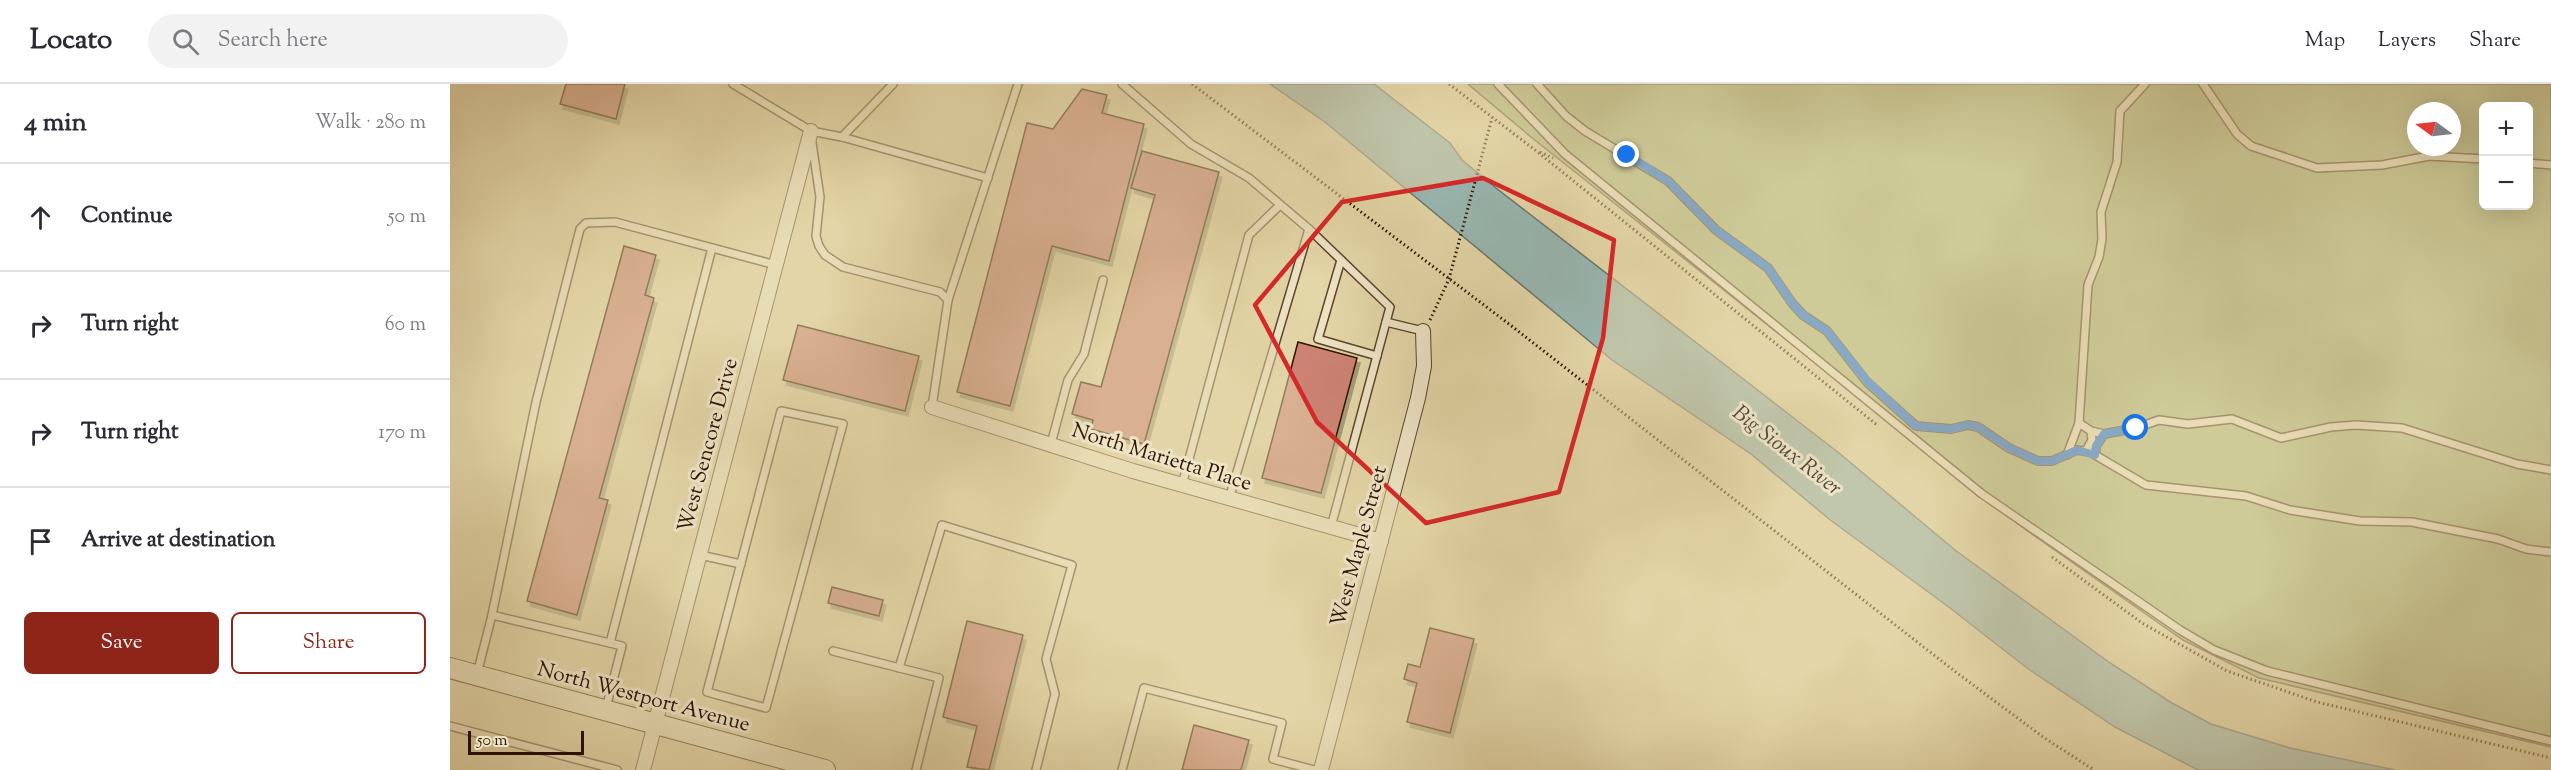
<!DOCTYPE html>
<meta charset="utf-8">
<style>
:root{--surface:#fff;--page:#f2f2f3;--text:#2b2b33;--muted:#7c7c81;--line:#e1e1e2;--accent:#8f2418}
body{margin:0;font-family:"Sorts Mill Goudy",serif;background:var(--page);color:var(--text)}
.controls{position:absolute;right:18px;top:18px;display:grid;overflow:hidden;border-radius:9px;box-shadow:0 6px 24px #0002}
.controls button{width:54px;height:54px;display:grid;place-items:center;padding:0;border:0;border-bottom:2px solid var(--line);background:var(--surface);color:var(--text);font:30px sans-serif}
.compass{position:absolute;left:1957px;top:18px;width:54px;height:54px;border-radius:50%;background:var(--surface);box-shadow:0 6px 24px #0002;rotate:285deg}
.scale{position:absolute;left:18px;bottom:15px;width:116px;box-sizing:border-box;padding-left:6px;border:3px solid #2f1202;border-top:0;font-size:16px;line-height:21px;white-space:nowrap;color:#2f1202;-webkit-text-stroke:4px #ede4c6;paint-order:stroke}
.stop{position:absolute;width:18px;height:18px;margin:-14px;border:4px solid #1a73e8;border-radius:50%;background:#fff}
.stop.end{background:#1a73e8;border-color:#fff;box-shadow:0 2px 6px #0008}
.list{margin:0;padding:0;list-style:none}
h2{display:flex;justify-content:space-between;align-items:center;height:78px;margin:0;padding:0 24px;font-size:26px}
h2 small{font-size:20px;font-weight:400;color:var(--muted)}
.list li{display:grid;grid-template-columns:39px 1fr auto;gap:18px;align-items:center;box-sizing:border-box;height:108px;padding:0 24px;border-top:2px solid var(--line)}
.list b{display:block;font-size:22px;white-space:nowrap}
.list em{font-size:20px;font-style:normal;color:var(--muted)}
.actions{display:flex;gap:12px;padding:18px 24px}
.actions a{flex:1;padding:14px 0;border:2px solid var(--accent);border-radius:9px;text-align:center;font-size:21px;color:var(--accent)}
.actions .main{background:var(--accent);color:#fff}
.icon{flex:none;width:33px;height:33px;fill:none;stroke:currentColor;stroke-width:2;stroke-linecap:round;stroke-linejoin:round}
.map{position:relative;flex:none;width:2101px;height:686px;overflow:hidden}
header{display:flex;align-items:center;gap:36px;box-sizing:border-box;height:84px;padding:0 30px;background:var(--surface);border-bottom:2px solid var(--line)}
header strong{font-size:28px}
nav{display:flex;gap:33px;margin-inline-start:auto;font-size:21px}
.search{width:420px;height:54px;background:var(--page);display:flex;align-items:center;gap:15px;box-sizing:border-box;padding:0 21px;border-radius:33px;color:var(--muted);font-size:22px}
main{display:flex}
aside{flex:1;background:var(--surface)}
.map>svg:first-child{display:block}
</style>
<header>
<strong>Locato</strong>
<div class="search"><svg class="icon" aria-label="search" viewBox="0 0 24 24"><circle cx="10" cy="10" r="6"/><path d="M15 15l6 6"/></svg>Search here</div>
<nav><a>Map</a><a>Layers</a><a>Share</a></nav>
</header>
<main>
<aside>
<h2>4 min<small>Walk · 280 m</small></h2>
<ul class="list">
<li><svg class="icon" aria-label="ahead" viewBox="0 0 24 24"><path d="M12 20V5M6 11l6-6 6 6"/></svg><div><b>Continue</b></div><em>50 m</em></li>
<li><svg class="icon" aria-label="right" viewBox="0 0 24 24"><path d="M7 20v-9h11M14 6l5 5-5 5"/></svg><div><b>Turn right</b></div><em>60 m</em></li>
<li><svg class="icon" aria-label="right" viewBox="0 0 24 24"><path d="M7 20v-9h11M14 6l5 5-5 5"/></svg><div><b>Turn right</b></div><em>170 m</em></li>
<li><svg class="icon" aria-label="arrive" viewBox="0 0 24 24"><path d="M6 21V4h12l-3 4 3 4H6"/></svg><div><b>Arrive at destination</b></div></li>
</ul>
<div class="actions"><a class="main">Save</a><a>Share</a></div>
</aside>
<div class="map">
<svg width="2101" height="686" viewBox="0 0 2101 686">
<defs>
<filter id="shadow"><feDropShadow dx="3" dy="5" stdDeviation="0" flood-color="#0004"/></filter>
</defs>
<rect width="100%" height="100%" fill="#e3d6a7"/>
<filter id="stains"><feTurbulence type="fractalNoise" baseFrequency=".00333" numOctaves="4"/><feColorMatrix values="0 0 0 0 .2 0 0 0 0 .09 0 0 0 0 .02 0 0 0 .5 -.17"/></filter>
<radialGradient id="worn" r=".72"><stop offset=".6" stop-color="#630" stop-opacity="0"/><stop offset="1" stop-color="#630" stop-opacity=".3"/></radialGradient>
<path fill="#b4be87" stroke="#726844" stroke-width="1.5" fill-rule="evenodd" d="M1018 0H2101V663L1809 594 1733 556 1576 446 1081 53ZM2034 22H2078V122H2034ZM1966 27H2002V63H1966Z"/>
<path fill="#98b7b1" stroke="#6e756b" stroke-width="1.5" d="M820 0H924L1000 59 1012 76 1046 104 1389 369 1505 466 1660 579 1722 619 1761 640 1840 664 1945 686H1748L1665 643 1577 584 1500 524 1379 435 1301 370 1162 276 875 38Z"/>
<g fill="#cd8375" stroke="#2f1202" stroke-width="1.5" filter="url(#shadow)">
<path d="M116 0H175L166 35 110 20Z"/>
<path d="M632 5 657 11 652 29 694 40 659 177 602 162 560 322 507 308 577 39 603 45Z"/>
<path d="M692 67 769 88 694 360 641 345 643 336 622 330 631 298 651 303 705 111 681 104Z"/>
<path d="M174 162 206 171 195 211 204 214 149 414 158 416 127 531 77 517Z"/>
<path d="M348 241 469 272 455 327 333 296Z"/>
<path d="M848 258 907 274 871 409 812 394Z"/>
<path d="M382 503 433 516 429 532 378 519Z"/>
<path d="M517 537 573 551 539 686 517 683 527 642 493 633Z"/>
<path d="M980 544 1024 555 1000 649 957 638 967 599 954 595 958 580 970 583Z"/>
<path d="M744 641 799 656 791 686H732Z"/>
</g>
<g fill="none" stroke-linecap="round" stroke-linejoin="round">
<defs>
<g id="lane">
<path d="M283 0 361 47 392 53 443 0"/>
<path d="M672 0 741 60 799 94 859 145 779 415"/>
<path d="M1048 0 1115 70 1532 410 1730 546 1764 566 1817 587 2101 657"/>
<path d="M1087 0 1116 32 1135 47 1218 97 1266 146 1318 184 1342 219 1353 231 1377 247 1417 298 1466 342 1501 345 1518 341 1528 343 1559 364 1588 377H1602L1627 366 1640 368 1696 401 1796 412 1840 426 1910 437 1962 438 2048 455 2076 465 2101 468"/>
<path d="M1753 0 1787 50 1801 62 1867 84 1932 81 1979 72 2034 75"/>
<path d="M392 53 538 94"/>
<path d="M362 59 370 113 366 152 369 162 375 171 393 183 490 208 498 216 482 323"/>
<path d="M2078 79 2101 81"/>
<path d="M859 145 940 223 936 238 973 247"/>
<path d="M891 176 868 255 927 272"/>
<path d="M498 216 568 0"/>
<path d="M331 327 393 340 316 624 257 608Z"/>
<path d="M1629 339 1641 347 1654 350 1686 344 1709 336 1738 340 1782 335 1831 354 1881 343 1906 341 1952 344 2067 380 2101 386"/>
<path d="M601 360 618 296 634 270 653 196"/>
<path d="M1636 367 1642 356 1641 347"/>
<path d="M1617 371 1629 339 1638 201 1649 173 1652 155 1651 128 1667 78 1670 27 1695 0"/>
<path d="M1645 371 1646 362 1654 350"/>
<path d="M732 401 799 151 830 121"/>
<path d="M881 443 936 238"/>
<path d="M250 471 291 480"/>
<path d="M42 531 86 318 130 145 136 139 165 138 326 181"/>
<path d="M160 559 262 164"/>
<path d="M383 567 489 594 466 686"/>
<path d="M449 584 492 441 622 481 596 575 605 610 586 686"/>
<path d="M27 590 42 531 160 559 172 562 156 624"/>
<path d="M0 642 167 686"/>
<path d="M672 686 694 604 832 639 823 675 864 686"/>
</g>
<g id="street">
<path d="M482 323 683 387 931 457"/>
<path d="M193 686 361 47"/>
<path d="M871 686 968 314 974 282 973 247"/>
</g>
<path id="secondary" d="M0 584 375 686"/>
</defs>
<use href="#lane" stroke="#5c432b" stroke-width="10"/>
<use href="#street" stroke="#5c432b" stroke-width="16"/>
<use href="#secondary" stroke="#2f1202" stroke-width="22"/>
<g stroke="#2f1202" stroke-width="3" stroke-dasharray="1.5 3" stroke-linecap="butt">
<path d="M742 0 1059 240 1507 589 1593 653 1644 686"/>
<path d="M999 0 1085 66 1427 341"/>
<path d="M1090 68 1103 74"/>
<path d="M980 236 999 195 1042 34"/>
<path d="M1602 473 1692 539 1777 587 1867 618 2101 674"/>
</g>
<use href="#lane" stroke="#ede4c6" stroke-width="7"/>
<use href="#street" stroke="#ede4c6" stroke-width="14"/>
<use href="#secondary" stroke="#ede4c6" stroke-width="20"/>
</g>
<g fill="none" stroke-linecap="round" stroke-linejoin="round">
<path stroke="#1a73e8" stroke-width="8" d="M1177 71 1218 97 1266 146 1318 184 1342 219 1353 231 1377 247 1417 297 1466 342 1501 345 1518 341 1528 343 1560 364 1588 377H1602L1627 366 1645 371 1646 362 1654 350 1686 344"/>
</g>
<path d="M0 0H2101V686H0ZM1033 94 1164 156 1153 254 1109 408 976 439 867 338 805 221 892 118Z" fill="#e3d6a7" fill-opacity=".55" fill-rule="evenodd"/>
<path fill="none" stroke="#d62828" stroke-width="4.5" stroke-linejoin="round" d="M1033 94 1164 156 1153 254 1109 408 976 439 867 338 805 221 892 118Z"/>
<g text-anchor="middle" stroke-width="6" stroke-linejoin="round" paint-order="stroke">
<g font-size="21" fill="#2f1202" stroke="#ede4c6">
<text transform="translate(257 361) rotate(-75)" y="7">West Sencore Drive</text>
<text transform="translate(712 372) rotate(17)" y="7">North Marietta Place</text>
<text transform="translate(908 462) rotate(-75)" y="7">West Maple Street</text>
<text transform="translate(194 612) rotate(15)" y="7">North Westport Avenue</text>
</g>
<g font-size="22" font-style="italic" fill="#544c3f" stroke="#ede4c6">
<text transform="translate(1338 365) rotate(38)" y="8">Big Sioux River</text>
</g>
</g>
<rect width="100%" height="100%" filter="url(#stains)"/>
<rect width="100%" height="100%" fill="url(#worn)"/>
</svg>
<div class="controls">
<button>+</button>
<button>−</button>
</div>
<svg class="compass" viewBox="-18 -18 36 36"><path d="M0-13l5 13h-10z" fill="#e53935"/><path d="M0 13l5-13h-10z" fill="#7c7c81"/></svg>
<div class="scale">50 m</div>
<div class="stop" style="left:1686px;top:344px"></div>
<div class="stop end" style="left:1177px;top:71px"></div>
</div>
</main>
